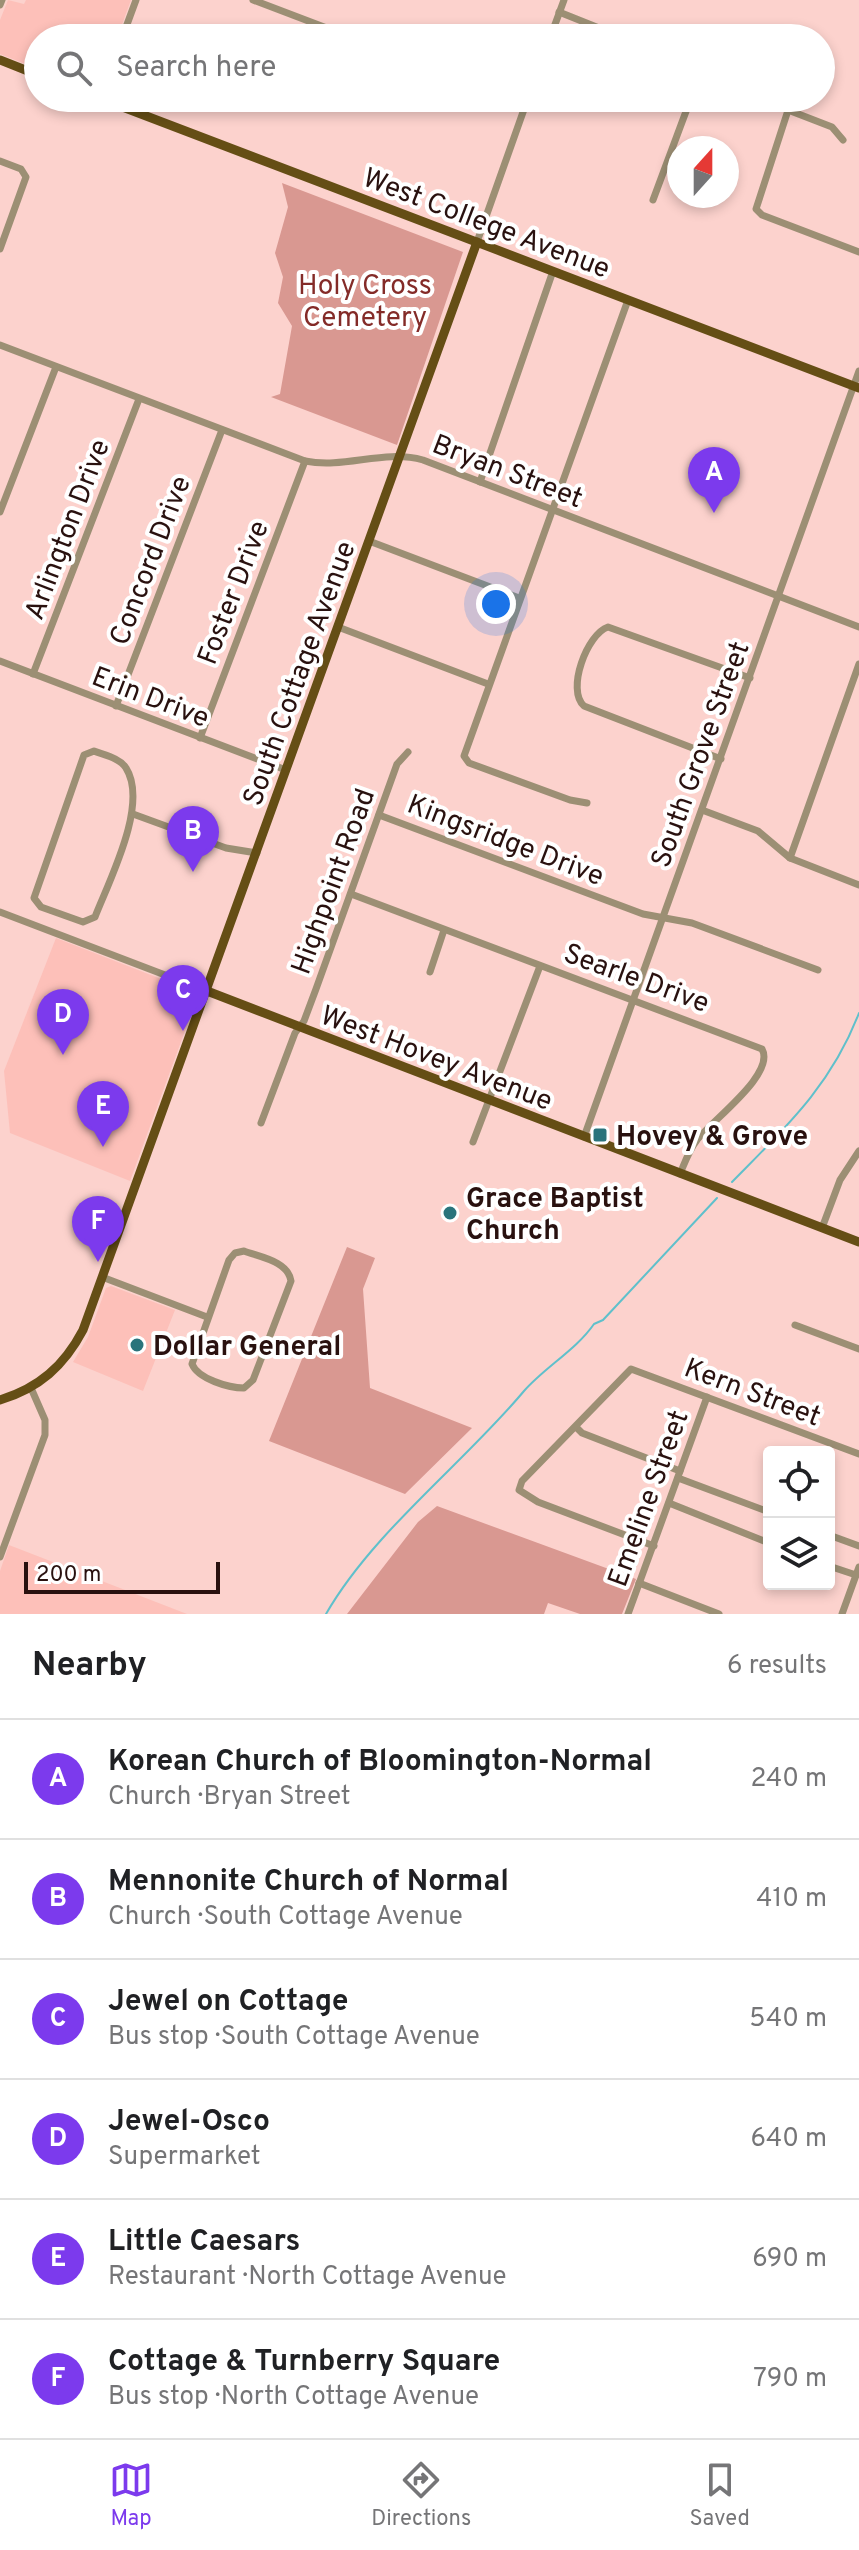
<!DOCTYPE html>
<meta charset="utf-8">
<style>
:root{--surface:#fff;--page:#f6f6f6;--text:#202124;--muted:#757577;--line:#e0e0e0;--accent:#7c3aed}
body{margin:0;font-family:Overpass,sans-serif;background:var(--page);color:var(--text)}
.controls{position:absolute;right:24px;bottom:24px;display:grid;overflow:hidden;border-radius:8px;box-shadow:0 4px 12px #0003}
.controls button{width:72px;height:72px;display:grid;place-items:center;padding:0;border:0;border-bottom:2px solid var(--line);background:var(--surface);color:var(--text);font:40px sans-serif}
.compass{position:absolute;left:667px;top:136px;width:72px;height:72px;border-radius:50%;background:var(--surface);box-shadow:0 4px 12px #0003;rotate:21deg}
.scale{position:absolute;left:24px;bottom:20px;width:196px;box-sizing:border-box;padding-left:8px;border:4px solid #29110f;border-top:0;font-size:22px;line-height:28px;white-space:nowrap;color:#29110f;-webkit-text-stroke:6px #fff;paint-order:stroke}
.you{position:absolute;left:496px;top:604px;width:28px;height:28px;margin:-20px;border:6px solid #fff;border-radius:50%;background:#1a73e8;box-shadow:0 0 0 12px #1a73e833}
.badge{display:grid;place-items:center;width:52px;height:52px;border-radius:50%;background:var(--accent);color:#fff;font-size:26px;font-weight:700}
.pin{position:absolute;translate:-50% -66px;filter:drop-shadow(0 2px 4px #0008)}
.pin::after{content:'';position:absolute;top:42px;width:28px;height:24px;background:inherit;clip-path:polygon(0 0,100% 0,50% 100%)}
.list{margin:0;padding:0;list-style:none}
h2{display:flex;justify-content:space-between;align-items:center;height:104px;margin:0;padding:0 32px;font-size:34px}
h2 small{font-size:26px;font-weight:400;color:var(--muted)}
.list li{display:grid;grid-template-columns:52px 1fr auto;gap:24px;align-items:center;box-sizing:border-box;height:120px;padding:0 32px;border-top:2px solid var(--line)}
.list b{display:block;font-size:30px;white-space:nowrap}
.list p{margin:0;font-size:26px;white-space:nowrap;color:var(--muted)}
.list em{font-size:26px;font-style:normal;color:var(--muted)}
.icon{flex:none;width:44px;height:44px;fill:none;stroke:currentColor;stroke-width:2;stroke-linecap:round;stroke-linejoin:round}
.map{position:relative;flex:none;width:859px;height:1614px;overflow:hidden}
.search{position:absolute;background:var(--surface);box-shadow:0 4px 12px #0003;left:24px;right:24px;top:24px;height:88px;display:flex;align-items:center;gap:20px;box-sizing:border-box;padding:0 28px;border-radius:44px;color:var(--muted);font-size:30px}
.sheet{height:824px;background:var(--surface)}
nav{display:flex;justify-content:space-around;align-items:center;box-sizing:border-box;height:112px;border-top:2px solid var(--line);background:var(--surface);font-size:22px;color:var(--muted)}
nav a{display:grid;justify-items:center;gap:4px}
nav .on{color:var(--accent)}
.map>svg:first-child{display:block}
</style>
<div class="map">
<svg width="859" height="1614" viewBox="0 0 859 1614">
<rect width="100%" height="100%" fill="#fcd2cd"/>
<g fill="#fdc0b9">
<path d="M8 0 24 4 26 0H131L117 38H38V69L0 54V20Z"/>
<path d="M56 938 192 991 197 998 130 1181 10 1133 4 1071Z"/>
<path d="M111 1286 175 1310 143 1391 73 1362 88 1337 106 1288Z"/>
<path d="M9 1545 187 1614H0V1571Z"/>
</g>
<g fill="#d99891">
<path d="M282 183 463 252 397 445 271 397 280 394 292 326 278 303 283 277 275 253 288 207Z"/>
<path d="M347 1247 375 1258 363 1289 370 1388 472 1428 405 1494 269 1441Z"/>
<path d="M437 1506 636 1579 622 1614H580L548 1603 544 1614H347L418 1522Z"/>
</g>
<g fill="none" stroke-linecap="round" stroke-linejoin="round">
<g stroke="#5fc0cb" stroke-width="2">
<path d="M732 1182C785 1128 831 1086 859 1013"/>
<path d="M326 1614C373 1532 463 1464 524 1391 545 1367 576 1350 594 1324L603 1320 717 1198"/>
</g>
<g stroke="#9c8f74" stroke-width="7">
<path d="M253 0 353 38"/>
<path d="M0 5 2 0"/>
<path d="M559 12 624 38"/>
<path d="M122 38 136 0"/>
<path d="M550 38 564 0"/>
<path d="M511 98 526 104"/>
<path d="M792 98 756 209 762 215 859 252"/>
<path d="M788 110 832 127 843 140"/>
<path d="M0 161 21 169 26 177 0 249"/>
<path d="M653 200 691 98"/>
<path d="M477 242 528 98"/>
<path d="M0 345 305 461C346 469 383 449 423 460L859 627"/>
<path d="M480 482 553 271"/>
<path d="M0 512 56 367"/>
<path d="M369 541 519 598"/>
<path d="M338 627 488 684"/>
<path d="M0 661 286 770"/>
<path d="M33 674 139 399"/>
<path d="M116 706 222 430"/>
<path d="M200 738 305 461"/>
<path d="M94 751C104 755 120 758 126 768 149 804 109 881 95 917L83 922 41 907 34 898 84 755Z"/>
<path d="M721 759 584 706C566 690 587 634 608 627L750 678"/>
<path d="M587 803 570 800 469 763 464 756 628 300"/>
<path d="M702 810 758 831 790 858 859 885"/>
<path d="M133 814 226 848 257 853"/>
<path d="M379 815 643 914 692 923 818 970"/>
<path d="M790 858 859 664"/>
<path d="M351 894 762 1049C776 1074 712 1120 697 1140 689 1150 685 1162 680 1174"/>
<path d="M0 912 207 991"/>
<path d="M430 972 444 930"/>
<path d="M261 1123 295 1033 304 1021 316 989 397 764 408 752"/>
<path d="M584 1137 859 371"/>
<path d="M473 1142 540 966"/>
<path d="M822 1228 840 1180 859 1151"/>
<path d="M244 1251C260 1257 288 1261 291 1281L253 1380 244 1388C229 1388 198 1379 192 1364L229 1260 235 1253Z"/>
<path d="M102 1277 207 1317"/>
<path d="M795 1325 859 1349"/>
<path d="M576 1427 582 1433 680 1471"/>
<path d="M678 1478 769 1512"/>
<path d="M669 1503 769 1543"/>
<path d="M829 1535 859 1546"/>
<path d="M654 1546 538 1502 519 1490 522 1481 631 1369 859 1454"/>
<path d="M0 1557 45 1435V1420L31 1388"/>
<path d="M829 1566 856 1575"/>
<path d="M639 1583 719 1614"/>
<path d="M628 1614 707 1397"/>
<path d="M842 1614 859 1567"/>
</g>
<g stroke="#654e15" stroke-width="9">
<path d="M0 60 38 75"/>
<path d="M99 98 859 388"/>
<path d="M207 991 859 1242"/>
<path d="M0 1400C39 1388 64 1366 83 1330L477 242"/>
</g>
</g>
<g fill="#2a737b" stroke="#fff" stroke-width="3">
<rect x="592" y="1127" width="16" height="16" rx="4"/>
<circle cx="450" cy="1213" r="8"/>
<circle cx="137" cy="1345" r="8"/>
</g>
<g text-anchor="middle" stroke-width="8" stroke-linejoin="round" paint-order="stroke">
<g font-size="28" fill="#29110f" stroke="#fff">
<text transform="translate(487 222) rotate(21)" y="10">West College Avenue</text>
<text transform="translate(508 470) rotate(21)" y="10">Bryan Street</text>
<text transform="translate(66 529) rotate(-69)" y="10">Arlington Drive</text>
<text transform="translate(149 560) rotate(-69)" y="10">Concord Drive</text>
<text transform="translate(232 592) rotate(-69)" y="10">Foster Drive</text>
<text transform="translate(298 673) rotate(-70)" y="10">South Cottage Avenue</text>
<text transform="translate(151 696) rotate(21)" y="10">Erin Drive</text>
<text transform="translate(699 754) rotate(-70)" y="10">South Grove Street</text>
<text transform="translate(506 839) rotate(21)" y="10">Kingsridge Drive</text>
<text transform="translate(332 881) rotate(-70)" y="10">Highpoint Road</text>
<text transform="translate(637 977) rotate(20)" y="10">Searle Drive</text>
<text transform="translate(437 1057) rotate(21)" y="10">West Hovey Avenue</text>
<text transform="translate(753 1391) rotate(21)" y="10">Kern Street</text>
<text transform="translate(647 1498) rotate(-70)" y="10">Emeline Street</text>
</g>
<g font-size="28" fill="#842b28" stroke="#fff">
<text x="365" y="294">Holy Cross<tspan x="365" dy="32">Cemetery</tspan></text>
</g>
<g font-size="28" font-weight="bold" fill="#29110f" stroke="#fff" text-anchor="start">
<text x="616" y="1145">Hovey &amp; Grove</text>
<text x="466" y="1207">Grace Baptist<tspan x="466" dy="32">Church</tspan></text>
<text x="153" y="1355">Dollar General</text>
</g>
</g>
</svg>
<div class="controls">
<button><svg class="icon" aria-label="locate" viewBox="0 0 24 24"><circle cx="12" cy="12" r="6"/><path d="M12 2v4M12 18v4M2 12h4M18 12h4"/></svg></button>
<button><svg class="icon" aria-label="layers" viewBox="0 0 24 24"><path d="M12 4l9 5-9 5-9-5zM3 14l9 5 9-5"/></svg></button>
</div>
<svg class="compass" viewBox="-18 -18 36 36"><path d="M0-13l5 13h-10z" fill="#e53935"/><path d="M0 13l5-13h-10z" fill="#757577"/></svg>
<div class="scale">200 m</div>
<div class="you"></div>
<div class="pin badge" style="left:714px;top:513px">A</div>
<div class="pin badge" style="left:193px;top:872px">B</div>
<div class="pin badge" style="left:183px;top:1031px">C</div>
<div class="pin badge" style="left:63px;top:1055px">D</div>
<div class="pin badge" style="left:103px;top:1147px">E</div>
<div class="pin badge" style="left:98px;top:1262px">F</div>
<div class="search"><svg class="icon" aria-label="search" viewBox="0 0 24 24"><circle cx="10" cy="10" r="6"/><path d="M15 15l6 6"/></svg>Search here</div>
</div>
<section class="sheet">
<h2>Nearby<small>6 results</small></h2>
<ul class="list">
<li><span class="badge">A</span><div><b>Korean Church of Bloomington-Normal</b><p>Church · Bryan Street</p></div><em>240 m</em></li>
<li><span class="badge">B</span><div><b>Mennonite Church of Normal</b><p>Church · South Cottage Avenue</p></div><em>410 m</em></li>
<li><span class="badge">C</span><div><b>Jewel on Cottage</b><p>Bus stop · South Cottage Avenue</p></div><em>540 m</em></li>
<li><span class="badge">D</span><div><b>Jewel-Osco</b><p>Supermarket</p></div><em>640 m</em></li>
<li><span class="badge">E</span><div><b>Little Caesars</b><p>Restaurant · North Cottage Avenue</p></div><em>690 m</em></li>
<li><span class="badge">F</span><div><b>Cottage &amp; Turnberry Square</b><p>Bus stop · North Cottage Avenue</p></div><em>790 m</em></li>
</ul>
</section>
<nav>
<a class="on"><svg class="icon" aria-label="map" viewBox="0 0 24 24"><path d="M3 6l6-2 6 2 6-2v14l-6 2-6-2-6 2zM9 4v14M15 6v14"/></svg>Map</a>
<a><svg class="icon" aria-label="directions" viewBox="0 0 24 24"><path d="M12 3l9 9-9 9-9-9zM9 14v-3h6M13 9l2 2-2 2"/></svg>Directions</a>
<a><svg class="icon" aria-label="saved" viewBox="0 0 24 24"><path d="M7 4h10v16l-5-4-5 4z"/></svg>Saved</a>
</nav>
